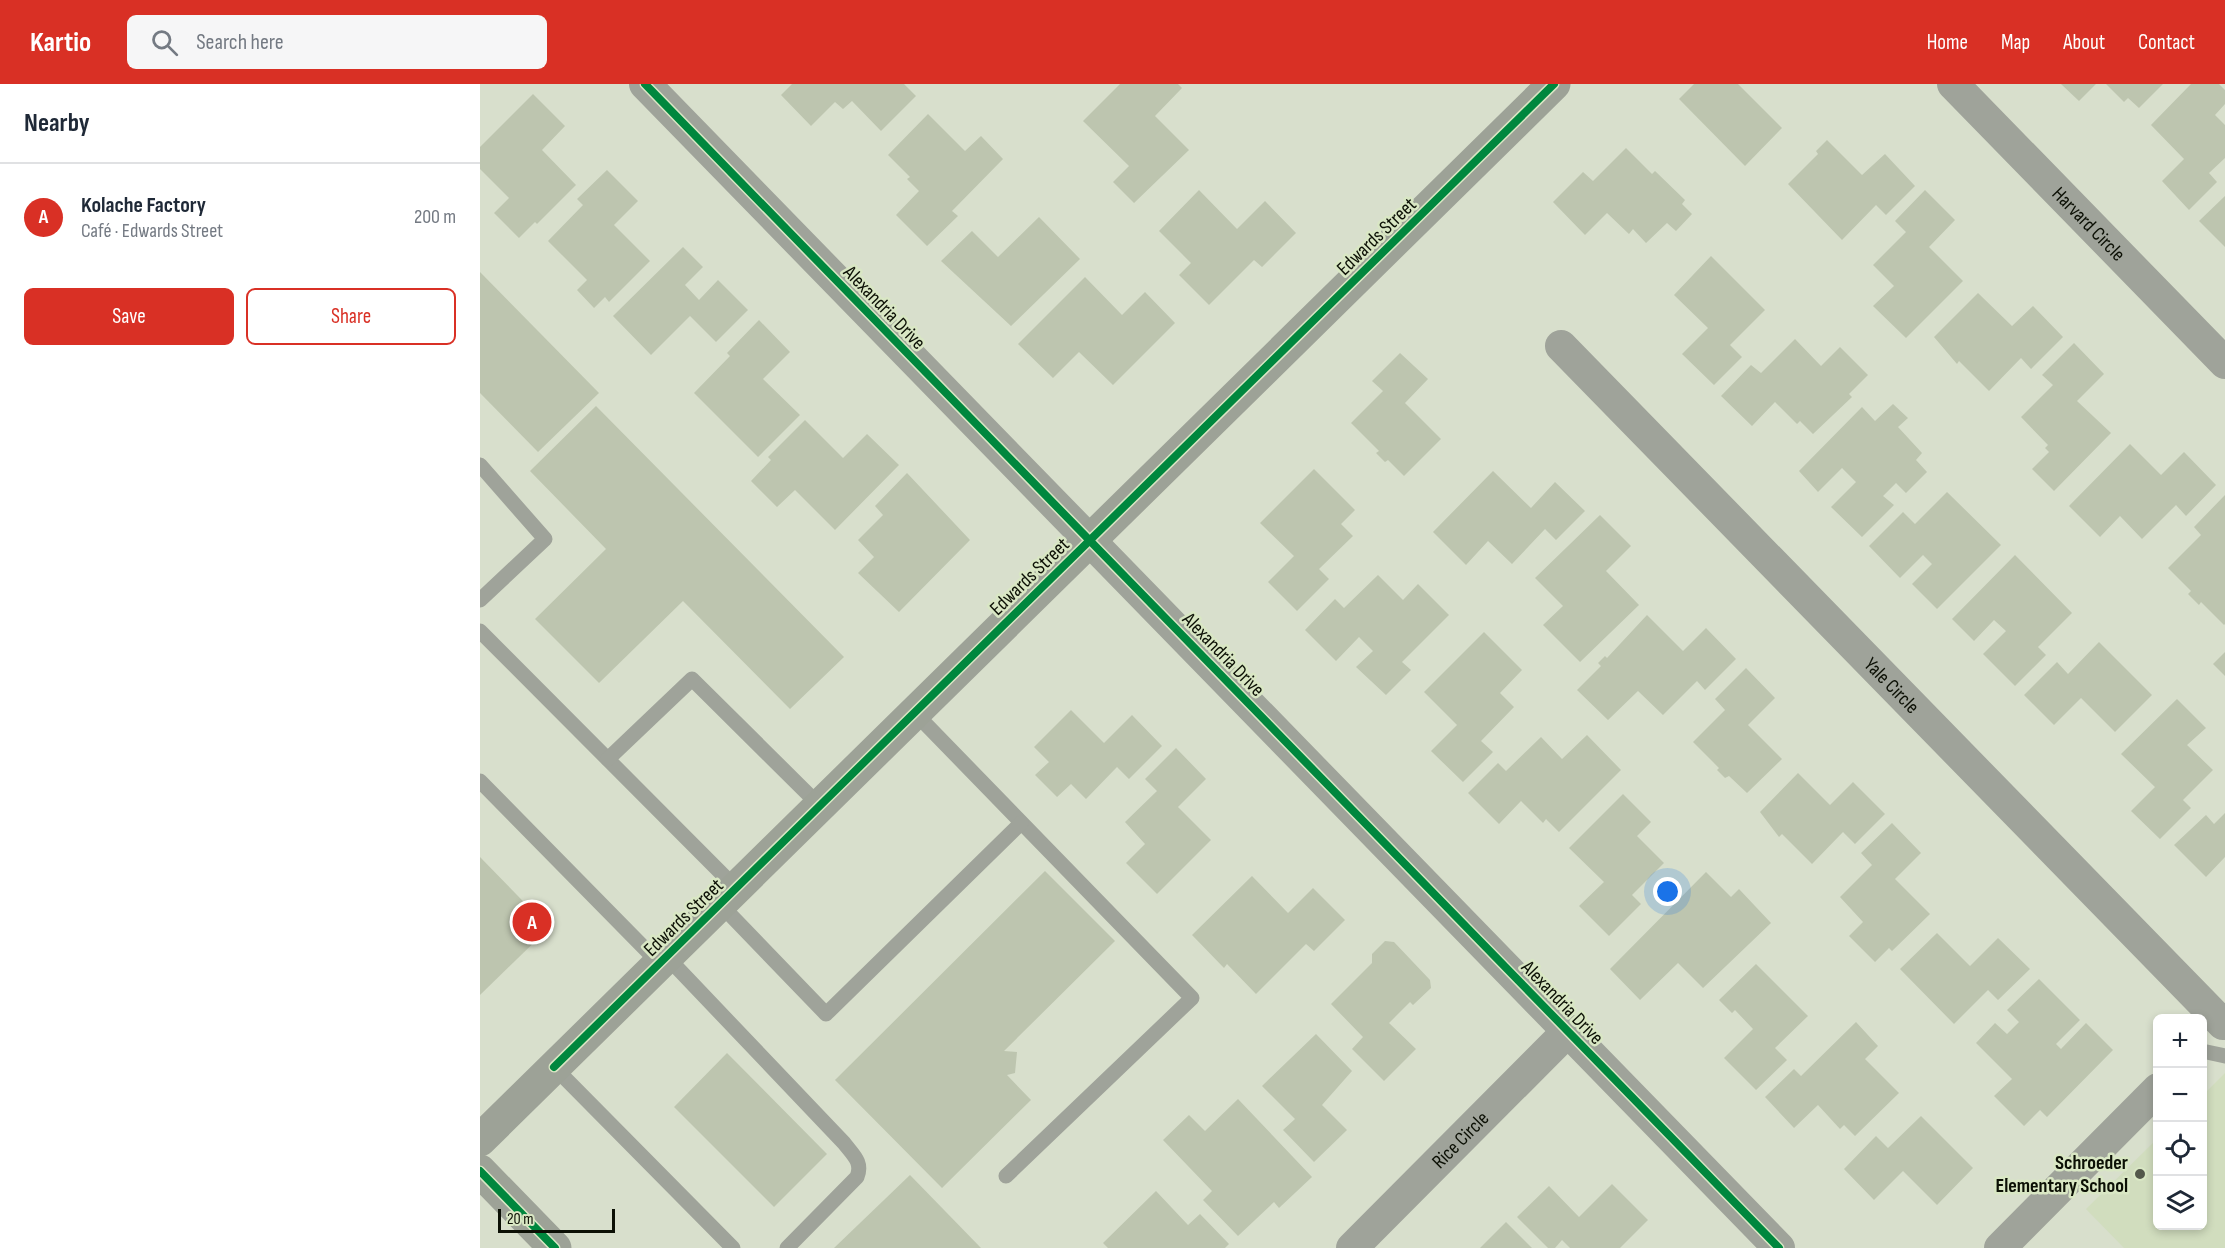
<!DOCTYPE html>
<meta charset="utf-8">
<style>
:root{--surface:#fff;--page:#f6f6f7;--text:#1f2937;--muted:#747a83;--line:#e0e1e3;--accent:#d93025}
body{margin:0;font-family:"Sofia Sans Condensed",sans-serif;background:var(--page);color:var(--text)}
.controls{position:absolute;right:18px;bottom:18px;display:grid;overflow:hidden;border-radius:9px;box-shadow:0 3px 9px #0003}
.controls button{width:54px;height:54px;display:grid;place-items:center;padding:0;border:0;border-bottom:2px solid var(--line);background:var(--surface);color:var(--text);font:30px sans-serif}
.scale{position:absolute;left:18px;bottom:15px;width:117px;box-sizing:border-box;padding-left:6px;border:3px solid #0c1005;border-top:0;font-size:16px;line-height:21px;white-space:nowrap;color:#0c1005;-webkit-text-stroke:4px #d9e7c4;paint-order:stroke}
.you{position:absolute;left:1188px;top:808px;width:21px;height:21px;margin:-15px;border:4px solid #fff;border-radius:50%;background:#1a73e8;box-shadow:0 0 0 9px #1a73e833}
.badge{display:grid;place-items:center;width:39px;height:39px;border-radius:50%;background:var(--accent);color:#fff;font-size:20px;font-weight:700}
.pin{position:absolute;translate:-50% -50%;border:3px solid #fff;box-shadow:0 2px 6px #0006}
.list{margin:0;padding:0;list-style:none}
h2{display:flex;justify-content:space-between;align-items:center;height:78px;margin:0;padding:0 24px;font-size:26px}
h2 small{font-size:20px;font-weight:400;color:var(--muted)}
.list li{display:grid;grid-template-columns:39px 1fr auto;gap:18px;align-items:center;box-sizing:border-box;height:108px;padding:0 24px;border-top:2px solid var(--line)}
.list b{display:block;font-size:22px;white-space:nowrap}
.list p{margin:0;font-size:20px;white-space:nowrap;color:var(--muted)}
.list em{font-size:20px;font-style:normal;color:var(--muted)}
.actions{display:flex;gap:12px;padding:18px 24px}
.actions a{flex:1;padding:14px 0;border:2px solid var(--accent);border-radius:9px;text-align:center;font-size:21px;color:var(--accent)}
.actions .main{background:var(--accent);color:#fff}
.icon{flex:none;width:33px;height:33px;fill:none;stroke:currentColor;stroke-width:2;stroke-linecap:round;stroke-linejoin:round}
.map{position:relative;flex:none;width:1745px;height:1164px;overflow:hidden}
header{display:flex;align-items:center;gap:36px;box-sizing:border-box;height:84px;padding:0 30px;background:var(--accent);color:#fff}
header strong{font-size:28px}
nav{display:flex;gap:33px;margin-inline-start:auto;font-size:21px}
.search{width:420px;height:54px;background:var(--page);display:flex;align-items:center;gap:15px;box-sizing:border-box;padding:0 21px;border-radius:9px;color:var(--muted);font-size:22px}
main{display:flex}
aside{flex:1;background:var(--surface)}
.map>svg:first-child{display:block}
</style>
<header>
<strong>Kartio</strong>
<div class="search"><svg class="icon" aria-label="search" viewBox="0 0 24 24"><circle cx="10" cy="10" r="6"/><path d="M15 15l6 6"/></svg>Search here</div>
<nav><a>Home</a><a>Map</a><a>About</a><a>Contact</a></nav>
</header>
<main>
<aside>
<h2>Nearby<small></small></h2>
<ul class="list">
<li><span class="badge">A</span><div><b>Kolache Factory</b><p>Café · Edwards Street</p></div><em>200 m</em></li>
</ul>
<div class="actions"><a class="main">Save</a><a>Share</a></div>
</aside>
<div class="map">
<svg width="1745" height="1164" viewBox="0 0 1745 1164">
<rect width="100%" height="100%" fill="#d8dfcc"/>
<path fill="#d1ddbe" d="M1745 989V1164H1644L1606 1125 1677 1055 1678 1142H1722L1723 1011Z"/>
<g fill="#bdc5af">
<path d="M312 0H424L436 12 401 47 372 17 363 25 355 18 331 42 301 11Z"/>
<path d="M640 0H698L702 4 675 32 709 66 654 119 633 98 649 82 603 37Z"/>
<path d="M1214 0H1258L1302 44 1265 82 1199 15Z"/>
<path d="M1581 0H1616L1599 17Z"/>
<path d="M1626 0H1683L1659 24 1648 14 1644 18Z"/>
<path d="M1711 0H1739L1745 6V20L1735 31 1745 41V74L1729 89 1737 98 1709 126 1682 97 1704 75 1671 41Z"/>
<path d="M53 10 85 42 62 66 96 101 57 140 55 138 39 154 14 129 29 114 0 85V63Z"/>
<path d="M448 30 485 67 501 52 523 75 472 127 478 132 447 162 416 131 439 107 427 95 430 93 408 71Z"/>
<path d="M1347 56 1382 91 1405 70 1435 102 1406 131 1396 121 1362 156 1308 100 1338 70 1336 67Z"/>
<path d="M1146 64 1172 90 1175 87 1205 116 1202 120 1212 130 1196 147 1187 139 1166 159 1153 145 1149 150 1127 129 1105 151 1073 118 1103 88 1113 97Z"/>
<path d="M127 86 158 117 134 141 170 177 129 218 125 213 114 224 97 206 107 196 68 157 103 121 97 115Z"/>
<path d="M719 106 757 145 785 117 816 149 782 183 774 176 729 221 699 191 711 179 679 147Z"/>
<path d="M1445 106 1475 136 1449 163 1483 197 1426 254 1393 222 1414 202 1393 181 1426 148 1415 137Z"/>
<path d="M1745 112V163L1719 137Z"/>
<path d="M559 133 600 175 531 242 461 177 492 147 518 173Z"/>
<path d="M203 163 223 183 205 201 219 216 238 196 268 226 236 258 210 232 171 271 133 232Z"/>
<path d="M1231 172 1285 226 1250 261 1262 273 1234 301 1202 270 1228 244 1194 211Z"/>
<path d="M0 188 119 309 58 368 0 309Z"/>
<path d="M605 193 642 231 665 208 695 239 633 301 599 268 573 294 538 260Z"/>
<path d="M1498 209 1532 242 1553 222 1583 253 1551 285 1541 274 1509 307 1479 277 1477 280 1454 253Z"/>
<path d="M279 236 310 268 283 295 320 331 278 373 214 309 250 272 247 269Z"/>
<path d="M1315 255 1341 282 1360 263 1388 291 1369 310 1372 313 1333 350 1320 337 1317 340 1295 318 1272 342 1241 312 1271 281 1281 289Z"/>
<path d="M1594 259 1624 290 1597 317 1631 349 1574 407 1552 385 1569 368 1565 364 1568 361 1541 333 1573 301 1562 291Z"/>
<path d="M920 269 948 295 925 319 961 355 924 392 908 376 905 378 896 369 899 367 871 339 903 307 892 297Z"/>
<path d="M1413 320 1428 334 1418 343 1442 369 1436 376 1447 388 1426 409 1416 399 1403 412 1414 421 1382 453 1351 423 1376 398 1362 384 1338 408 1319 387 1382 323 1395 337Z"/>
<path d="M116 322 364 573 310 625 203 517 119 599 55 535 126 465 50 387Z"/>
<path d="M325 336 363 374 387 350 419 381 355 446 315 406 297 423 271 397 291 376 288 373Z"/>
<path d="M1650 360 1681 391 1704 368 1736 401 1706 432 1696 421 1662 455 1640 432 1620 453 1589 422Z"/>
<path d="M834 385 875 426 861 440 873 452 839 485 849 495 817 527 788 498 814 472 780 439Z"/>
<path d="M1013 387 1051 424 1075 398 1105 427 1076 456 1065 445 1032 480 1008 457 986 481 953 448Z"/>
<path d="M427 389 490 456 419 528 378 489 394 473 378 456 403 431 395 422Z"/>
<path d="M1467 408 1521 461 1457 525 1432 500 1452 480 1443 471 1420 494 1389 462 1423 428 1435 440Z"/>
<path d="M1745 411V540L1744 541 1721 518 1719 521 1708 510 1711 507 1688 484 1721 451 1714 443Z"/>
<path d="M1120 431 1151 462 1126 487 1159 521 1100 578 1063 541 1083 522 1055 494Z"/>
<path d="M1535 471 1592 529 1558 563 1566 571 1535 602 1503 570 1526 547 1514 536 1494 557 1472 535Z"/>
<path d="M898 491 923 516 938 500 969 531 922 578 931 586 906 611 876 583 893 567 879 553 856 577 825 546 855 515 864 524Z"/>
<path d="M1167 531 1203 567 1226 544 1256 575 1225 606 1217 597 1183 631 1158 607 1128 636 1097 606 1121 582 1118 579 1125 572 1127 574Z"/>
<path d="M1004 548 1042 586 1020 609 1034 623 1001 657 1013 668 983 698 951 667 977 641 944 608Z"/>
<path d="M1619 558 1672 611 1635 648 1601 614 1574 641 1544 611 1577 578 1588 590Z"/>
<path d="M1745 568V592L1733 580Z"/>
<path d="M1266 584 1295 614 1268 641 1302 675 1267 709 1249 692 1245 694 1237 686 1239 684 1213 658 1245 626 1235 615Z"/>
<path d="M1697 615 1726 644 1707 661 1733 686 1703 716 1711 724 1680 755 1651 727 1675 703 1641 670Z"/>
<path d="M591 626 624 659 652 631 682 662 649 695 637 683 606 715 591 700 577 713 555 691 569 678 554 663Z"/>
<path d="M1107 651 1141 686 1079 748 1066 735 1063 739 1041 717 1019 740 988 709 1018 679 1026 687 1061 653 1082 675Z"/>
<path d="M696 664 726 695 698 723 731 756 677 810 646 779 665 760 645 738 677 707 665 695Z"/>
<path d="M1318 689 1350 721 1373 698 1405 730 1375 760 1363 748 1332 780 1302 750 1299 753 1280 728Z"/>
<path d="M1143 710 1171 738 1157 752 1184 779 1152 811 1161 820 1129 852 1099 822 1124 798 1089 764Z"/>
<path d="M1745 729V773L1726 793 1694 761 1726 731 1734 740Z"/>
<path d="M1412 739 1441 769 1415 795 1450 830 1412 867 1409 864 1395 878 1369 852 1383 838 1360 813 1392 781 1381 769Z"/>
<path d="M0 773 69 844 0 911Z"/>
<path d="M565 787 635 857 524 967 537 968 535 989 527 991 551 1016 462 1104 355 996Z"/>
<path d="M1226 788 1251 813 1259 805 1291 839 1223 904 1198 879 1160 916 1130 885Z"/>
<path d="M772 792 808 829 833 804 865 836 834 867 826 860 776 910 747 880 744 884 712 851Z"/>
<path d="M1457 849 1490 882 1518 854 1550 885 1518 916 1508 906 1474 940 1420 885Z"/>
<path d="M905 857 914 858 950 896 951 904 933 921 930 918 909 939 936 965 904 997 872 965 883 953 851 920 892 879V870Z"/>
<path d="M1276 880 1328 932 1295 964 1307 976 1276 1006 1244 974 1273 945 1255 926 1252 929 1239 916Z"/>
<path d="M1559 895 1600 936 1576 960 1581 965 1606 939 1633 966 1567 1033 1560 1026 1544 1042 1514 1012 1532 995 1496 959 1515 939 1527 950 1539 938 1527 926Z"/>
<path d="M1376 938 1398 962 1385 975 1419 1009 1375 1052 1364 1041 1360 1045 1338 1021 1314 1044 1285 1013 1314 985 1321 992Z"/>
<path d="M836 950 872 987 842 1021 867 1046 834 1078 803 1046 815 1035 782 1002Z"/>
<path d="M247 969 347 1070 294 1123 194 1023Z"/>
<path d="M758 1015 832 1093 799 1124 794 1118 758 1152 723 1116 732 1107 683 1056 709 1031 725 1047Z"/>
<path d="M1441 1032 1493 1084 1457 1121 1423 1087 1394 1116 1364 1085 1396 1052 1408 1064Z"/>
<path d="M430 1091 501 1164H354Z"/>
<path d="M1132 1100 1168 1136 1140 1164H1090L1082 1156 1075 1164H1068L1037 1133 1069 1102 1099 1133Z"/>
<path d="M676 1107 708 1141 720 1130 749 1160 745 1164H628L623 1159Z"/>
<path d="M1026 1138 1052 1164H1000Z"/>
</g>
<g fill="none" stroke-linecap="round" stroke-linejoin="round">
<g stroke="#9fa39a" stroke-width="15">
<path d="M0 381 65 455 0 516"/>
<path d="M0 547 256 804"/>
<path d="M434 628 712 914 526 1092"/>
<path d="M128 675 212 595 339 721"/>
<path d="M0 697 179 879"/>
<path d="M240 820 346 930 541 739"/>
<path d="M186 872 364 1059C373 1071 383 1078 377 1093L307 1164"/>
<path d="M1722 967 1745 972"/>
<path d="M74 983 253 1164"/>
</g>
<g stroke="#9fa39a" stroke-width="32">
<path d="M165 0 1299 1164"/>
<path id="s1" d="M1473 0 1745 279"/>
<path id="s2" d="M1081 262 1743 940"/>
<path id="s3" d="M872 1164 1088 947"/>
<path d="M1520 1164 1678 1005"/>
</g>
<g stroke="#9da297" stroke-width="33">
<path d="M0 1056 1074 0"/>
<path d="M0 1087 75 1164"/>
</g>
<defs>
<g id="cycleway">
<path d="M165 0 1299 1164"/>
<path d="M74 983 1074 0"/>
<path d="M0 1087 75 1164"/>
</g>
</defs>
<use href="#cycleway" stroke="#d9e7c4" stroke-width="11"/>
<use href="#cycleway" stroke="#00873e" stroke-width="8"/>
</g>
<circle fill="#53584b" stroke="#d9e7c4" stroke-width="2" cx="1660" cy="1090" r="6"/>
<g text-anchor="middle" stroke-width="5" stroke-linejoin="round" paint-order="stroke">
<g font-size="20" fill="#0c1005" stroke="#d9e7c4">
<text dy="7" stroke="none"><textPath href="#s1" startOffset="195">Harvard Circle</textPath></text>
<text transform="translate(896 152) rotate(-44)" y="7">Edwards Street</text>
<text transform="translate(405 223) rotate(46)" y="7">Alexandria Drive</text>
<text transform="translate(549 492) rotate(-44)" y="7">Edwards Street</text>
<text transform="translate(744 570) rotate(46)" y="7">Alexandria Drive</text>
<text dy="7" stroke="none"><textPath href="#s2" startOffset="474">Yale Circle</textPath></text>
<text transform="translate(203 833) rotate(-44)" y="7">Edwards Street</text>
<text transform="translate(1083 918) rotate(46)" y="7">Alexandria Drive</text>
<text dy="7" stroke="none"><textPath href="#s3" startOffset="153">Rice Circle</textPath></text>
</g>
<g font-size="20" font-weight="bold" fill="#0c1005" stroke="#d9e7c4" text-anchor="end">
<text x="1648" y="1085">Schroeder<tspan x="1648" dy="23">Elementary School</tspan></text>
</g>
</g>
</svg>
<div class="controls">
<button>+</button>
<button>−</button>
<button><svg class="icon" aria-label="locate" viewBox="0 0 24 24"><circle cx="12" cy="12" r="6"/><path d="M12 2v4M12 18v4M2 12h4M18 12h4"/></svg></button>
<button><svg class="icon" aria-label="layers" viewBox="0 0 24 24"><path d="M12 4l9 5-9 5-9-5zM3 14l9 5 9-5"/></svg></button>
</div>
<div class="scale">20 m</div>
<div class="you"></div>
<div class="pin badge" style="left:52px;top:838px">A</div>
</div>
</main>
